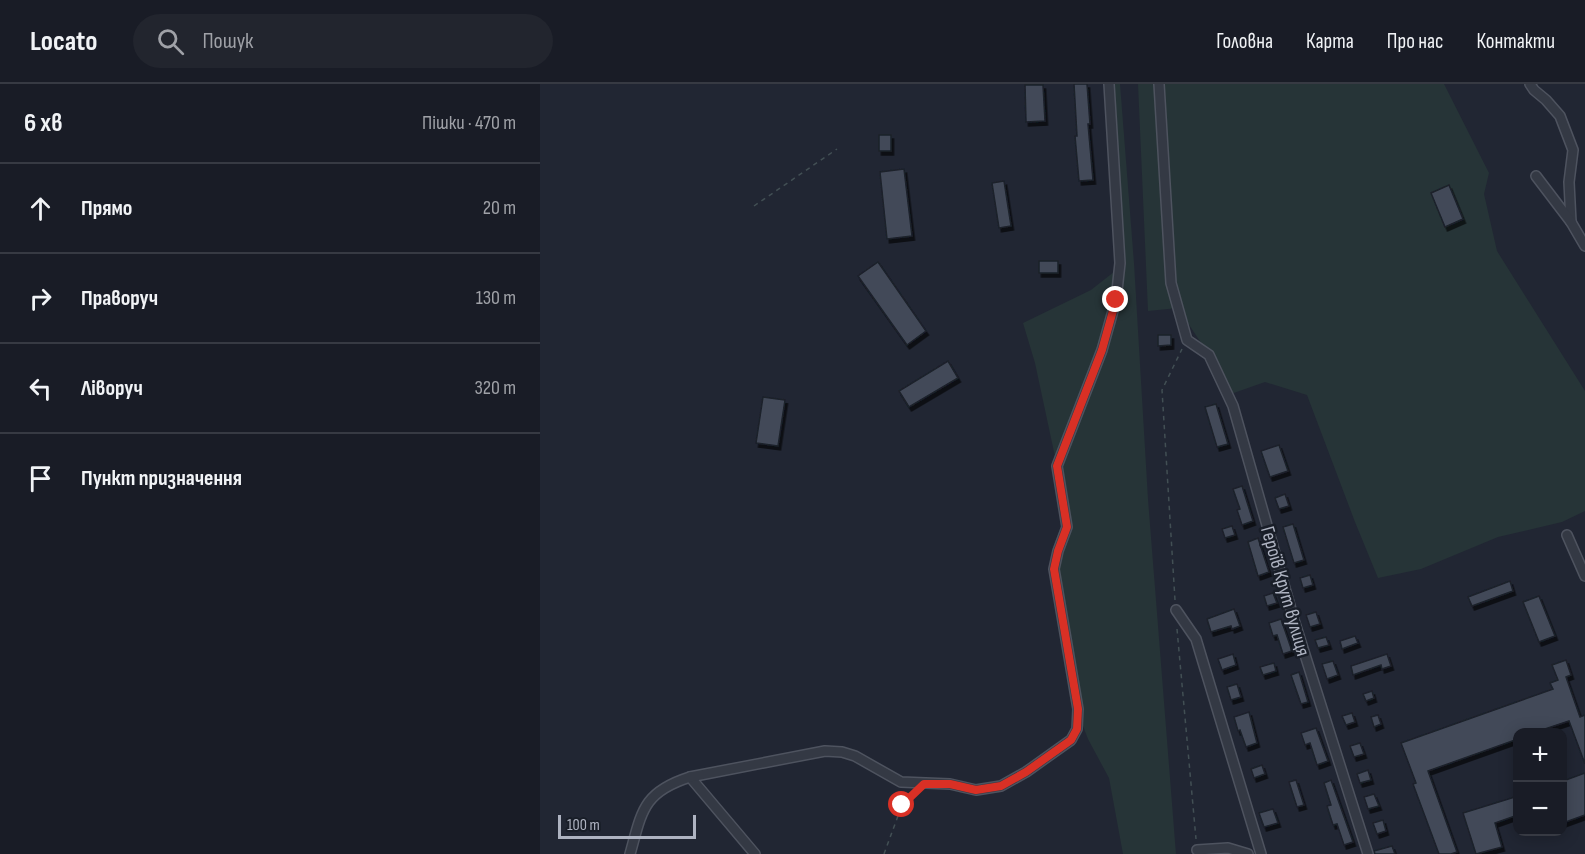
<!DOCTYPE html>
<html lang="uk">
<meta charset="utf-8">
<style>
:root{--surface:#191c26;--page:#22252e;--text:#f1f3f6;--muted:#9fa1a7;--line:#373a43}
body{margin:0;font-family:"Sofia Sans Condensed",sans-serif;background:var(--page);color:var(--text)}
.controls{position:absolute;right:18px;bottom:18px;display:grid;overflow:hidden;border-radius:12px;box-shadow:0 3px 15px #0003}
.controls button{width:54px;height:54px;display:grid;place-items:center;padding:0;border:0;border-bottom:2px solid var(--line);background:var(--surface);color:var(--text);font:30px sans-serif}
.scale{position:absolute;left:18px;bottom:15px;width:138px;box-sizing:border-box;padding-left:6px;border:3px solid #aeb3c1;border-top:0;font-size:16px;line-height:21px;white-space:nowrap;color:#aeb3c1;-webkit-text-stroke:4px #191e28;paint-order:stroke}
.stop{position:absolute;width:18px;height:18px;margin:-14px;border:4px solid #d93025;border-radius:50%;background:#fff}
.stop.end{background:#d93025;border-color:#fff;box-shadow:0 2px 6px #0008}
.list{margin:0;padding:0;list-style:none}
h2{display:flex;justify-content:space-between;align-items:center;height:78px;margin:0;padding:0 24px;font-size:26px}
h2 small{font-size:20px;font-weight:400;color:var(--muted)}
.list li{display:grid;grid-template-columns:39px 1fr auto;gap:18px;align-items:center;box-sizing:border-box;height:90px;padding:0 24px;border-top:2px solid var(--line)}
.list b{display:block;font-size:22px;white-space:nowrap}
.list em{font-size:20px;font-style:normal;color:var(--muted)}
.icon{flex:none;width:33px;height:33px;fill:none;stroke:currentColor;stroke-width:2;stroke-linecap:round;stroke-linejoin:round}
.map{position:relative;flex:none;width:1045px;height:770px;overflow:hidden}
header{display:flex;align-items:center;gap:36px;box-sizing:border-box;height:84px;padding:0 30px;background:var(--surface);border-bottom:2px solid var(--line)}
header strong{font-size:28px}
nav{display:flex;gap:33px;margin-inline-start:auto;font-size:21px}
.search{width:420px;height:54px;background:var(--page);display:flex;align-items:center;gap:15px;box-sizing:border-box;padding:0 21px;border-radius:33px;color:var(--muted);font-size:22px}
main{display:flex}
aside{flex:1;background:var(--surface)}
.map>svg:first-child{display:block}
</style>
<header>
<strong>Locato</strong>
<div class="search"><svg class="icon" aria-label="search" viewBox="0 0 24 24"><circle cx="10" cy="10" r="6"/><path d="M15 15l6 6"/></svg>Пошук</div>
<nav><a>Головна</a><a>Карта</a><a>Про нас</a><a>Контакти</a></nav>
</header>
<main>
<aside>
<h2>6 хв<small>Пішки · 470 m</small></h2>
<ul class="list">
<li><svg class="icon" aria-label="ahead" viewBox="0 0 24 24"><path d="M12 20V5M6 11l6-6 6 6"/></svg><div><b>Прямо</b></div><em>20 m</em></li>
<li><svg class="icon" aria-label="right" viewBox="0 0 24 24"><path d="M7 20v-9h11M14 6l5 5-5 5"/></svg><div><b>Праворуч</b></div><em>130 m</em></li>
<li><svg class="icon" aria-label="left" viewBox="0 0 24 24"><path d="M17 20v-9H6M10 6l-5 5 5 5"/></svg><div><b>Ліворуч</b></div><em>320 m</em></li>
<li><svg class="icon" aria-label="arrive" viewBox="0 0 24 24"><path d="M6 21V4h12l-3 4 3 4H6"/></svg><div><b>Пункт призначення</b></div></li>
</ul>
</aside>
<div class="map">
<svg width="1045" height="770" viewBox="0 0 1045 770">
<defs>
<filter id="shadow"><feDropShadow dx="2.5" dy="4" stdDeviation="0" flood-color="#0009"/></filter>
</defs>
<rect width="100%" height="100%" fill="#212633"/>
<g fill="#263437">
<path d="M569 0H580L594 179 608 415 636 770H583L569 694 548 655 540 634 514 485 528 445 517 382 495 279 483 239 551 206 579 184Z"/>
<path d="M598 0H904L949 89 944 110 957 167 1045 307V427L1022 438 958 453 881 485 838 494 815 438 767 311 725 298 688 311 669 271 638 224 608 227Z"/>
</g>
<g fill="#424958" stroke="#1b202a" stroke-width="1.5" filter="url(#shadow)">
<path d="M534 0H547L550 40H548L553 96 539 97 535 52H537Z"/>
<path d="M485 1H503L505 37 486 38Z"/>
<rect x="339" y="51" width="12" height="16"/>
<path d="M364 85 372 152 347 155 340 88Z"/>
<path d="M464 97 471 142 459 144 452 99Z"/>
<path d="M909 101 923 135 905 143 891 109Z"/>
<rect x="499" y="177" width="19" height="12"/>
<path d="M338 178 386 247 367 261 318 192Z"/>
<path d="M618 251H631V261L618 262Z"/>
<path d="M408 277 418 294 369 323 359 307Z"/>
<path d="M223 313 245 316 238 362 216 359Z"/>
<path d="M676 320 688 360 677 363 665 323Z"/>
<path d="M739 361 748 387 730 393 721 367Z"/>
<path d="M702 402 713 437 702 441 697 426 700 425 693 405Z"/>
<path d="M745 410 749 422 739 425 735 414Z"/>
<path d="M753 440 764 476 754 479 743 443Z"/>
<path d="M692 442 695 451 685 454 682 445Z"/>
<path d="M718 454 729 488 718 492 708 458Z"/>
<path d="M770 491 773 501 763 504 760 494Z"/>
<path d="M970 497 973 507 932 522 928 513Z"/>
<path d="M733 509 737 519 727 522 724 512Z"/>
<path d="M999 512 1015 552 999 558 983 518Z"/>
<path d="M694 525 700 542 692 545 691 542 671 548 667 535Z"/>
<path d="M776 528 780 540 770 543 766 531Z"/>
<path d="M741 535 752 567 743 570 737 551 733 552 729 539Z"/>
<path d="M815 552 818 559 802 565 800 557Z"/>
<path d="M786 553 789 561 778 564 775 556Z"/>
<path d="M693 570 696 581 682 586 678 575Z"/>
<path d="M847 570 851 582 842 585 841 581 813 591 811 582Z"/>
<path d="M1026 576 1031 591 1026 593 1040 633 1045 631V680L1029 637 996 648H978V655L888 687 917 768 911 770H899L873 700 876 699 861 659 1013 605 1010 599 1018 596 1012 581Z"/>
<path d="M793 577 798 591 787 595 782 580Z"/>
<path d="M734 579 736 587 723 591 720 583Z"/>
<path d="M759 588 768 618 761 620 751 591Z"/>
<path d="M697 600 701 613 691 616 687 603Z"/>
<path d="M832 607 834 614 826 617 823 610Z"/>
<path d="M709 628 717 659 706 663 700 646 698 647 694 633Z"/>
<path d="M812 629 815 638 806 641 802 632Z"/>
<path d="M838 631 841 640 834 643 831 633Z"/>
<path d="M776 644 788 677 777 681 770 659 765 661 761 649Z"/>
<path d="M820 659 824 670 814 673 810 662Z"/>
<path d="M722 681 725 690 714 694 711 685Z"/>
<path d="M828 686 831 696 820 699 817 690Z"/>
<path d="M1045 689V731L1023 739V697Z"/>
<path d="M756 696 764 721 757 723 749 698Z"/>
<path d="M791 696 813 758 804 761 797 740 793 741 787 722 791 721 784 699Z"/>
<path d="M834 710 839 722 828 725 824 713Z"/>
<path d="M978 712V731L955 739 962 763 936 770 923 729Z"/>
<path d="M733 725 738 739 724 743 719 729Z"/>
<path d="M843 736 846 747 837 750 833 739Z"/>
<path d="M852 762 855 770H835L834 767Z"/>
</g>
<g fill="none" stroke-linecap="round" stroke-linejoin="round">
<defs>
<g id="minor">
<path d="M619 0 631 199 647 256 669 271 693 322 754 536 828 770"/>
<path d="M990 0 994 6 1006 16 1020 32 1033 66 1029 98 1031 138"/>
<path d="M996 92 1031 138 1045 162"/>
<path d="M1027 451 1045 492"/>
<path d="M636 526 656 555 721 770"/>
<path d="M150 693 215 770"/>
<path d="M657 766 688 764 708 770"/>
<path d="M90 770C102 727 103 708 150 693L285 667 302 668 315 672 361 698 410 700 436 706 461 702 486 688 531 656 537 645 538 625 514 485 518 467 527 443 517 382 562 266 576 216 580 179 569 0"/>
</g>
</defs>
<use href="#minor" stroke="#4e535f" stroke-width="12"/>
<g stroke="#424f54" stroke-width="1.5" stroke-dasharray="4.5 4.5" stroke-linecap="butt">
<path d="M214 122 297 65"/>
<path d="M635 516 622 306 642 265"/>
<path d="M637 545 656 755"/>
<path d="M344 770 362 721 375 709"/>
</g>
<use href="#minor" stroke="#343944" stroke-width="9"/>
</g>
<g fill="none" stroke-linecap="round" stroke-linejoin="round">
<path stroke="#d93025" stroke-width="8" d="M362 721 384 700H410L436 706 461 702 486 688 531 656 537 645 538 625 514 485 518 467 527 443 517 382 562 266 576 216"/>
</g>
<g text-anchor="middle" stroke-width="5" stroke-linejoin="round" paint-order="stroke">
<g font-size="20" fill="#aeb3c1" stroke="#191e28">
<text transform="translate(746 507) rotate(74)" y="7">Героїв Крут вулиця</text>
</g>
</g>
</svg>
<div class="controls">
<button>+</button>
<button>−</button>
</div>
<div class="scale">100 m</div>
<div class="stop" style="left:362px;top:721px"></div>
<div class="stop end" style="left:576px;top:216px"></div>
</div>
</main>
